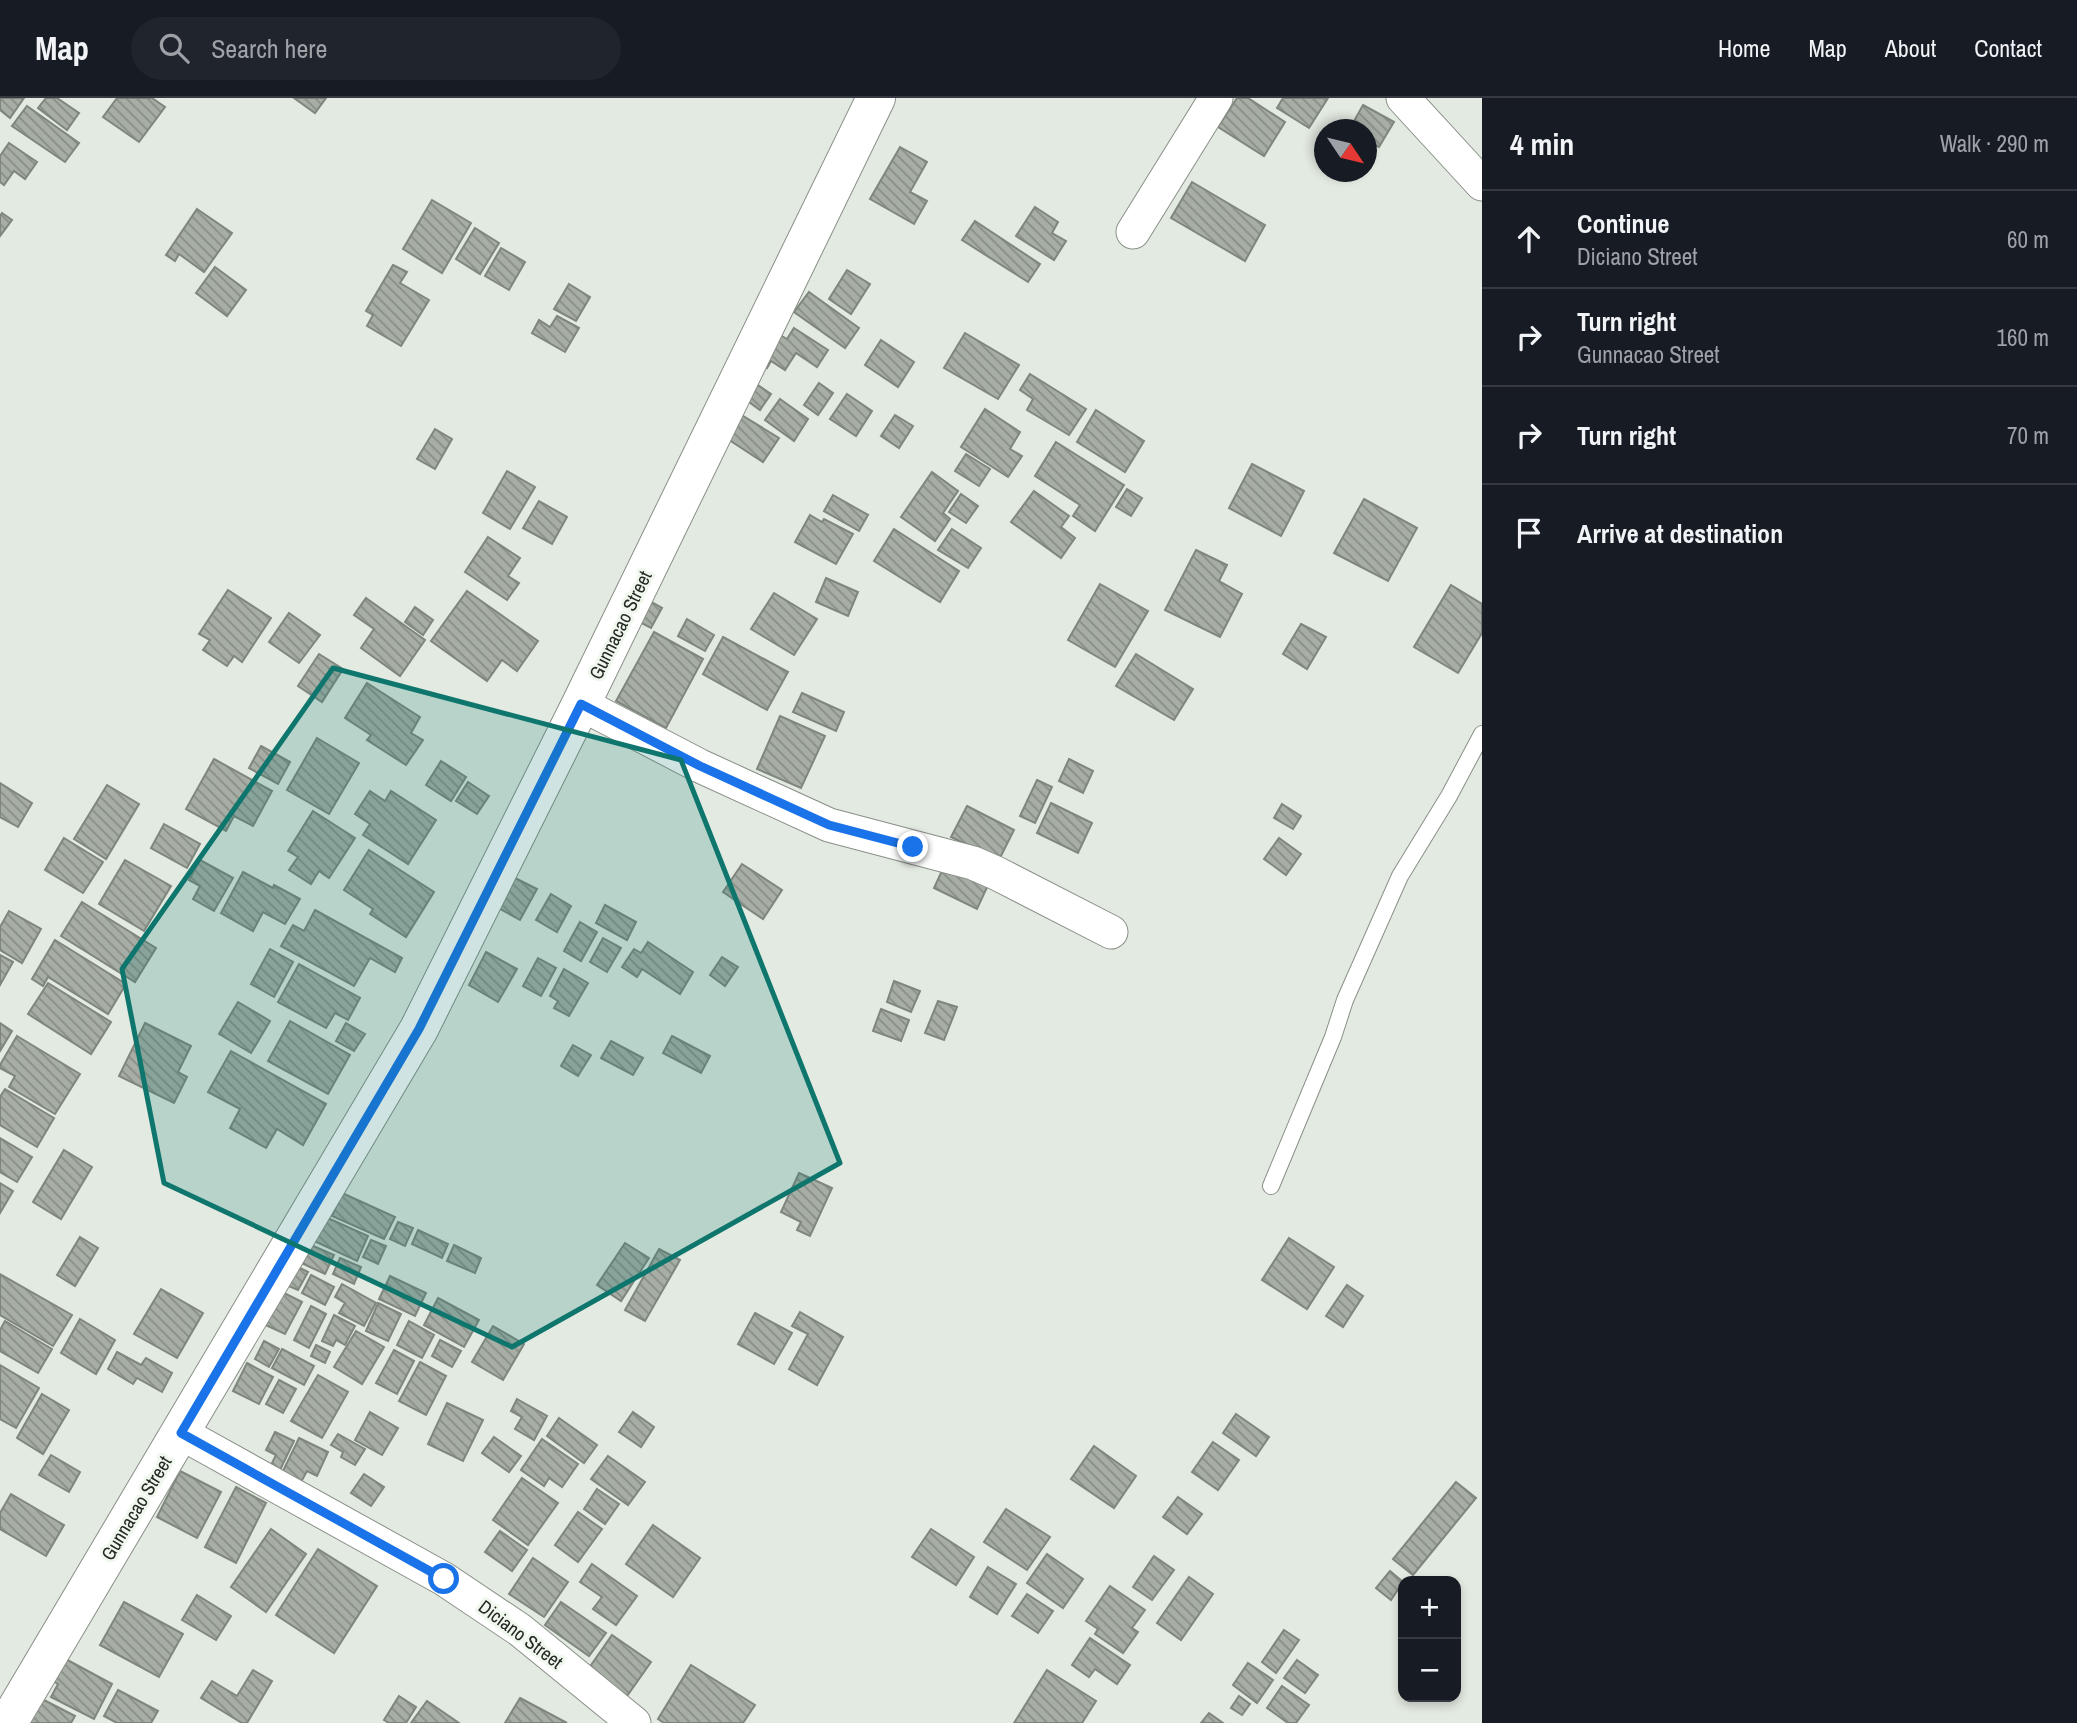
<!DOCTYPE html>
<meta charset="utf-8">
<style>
:root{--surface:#171b24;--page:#20242c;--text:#f1f3f6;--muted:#9ea1a6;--line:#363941}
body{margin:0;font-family:"Archivo Narrow",sans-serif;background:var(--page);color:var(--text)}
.controls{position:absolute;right:21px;bottom:21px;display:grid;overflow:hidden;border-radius:14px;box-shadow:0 4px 10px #0003}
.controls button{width:63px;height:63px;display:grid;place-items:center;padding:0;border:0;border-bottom:2px solid var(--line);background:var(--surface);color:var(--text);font:35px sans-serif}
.compass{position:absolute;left:1314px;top:21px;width:63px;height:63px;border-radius:50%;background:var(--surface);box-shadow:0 4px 10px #0003;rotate:125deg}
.stop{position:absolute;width:21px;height:21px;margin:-16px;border:5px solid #1a73e8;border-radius:50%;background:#fff}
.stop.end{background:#1a73e8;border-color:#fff;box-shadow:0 2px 7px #0008}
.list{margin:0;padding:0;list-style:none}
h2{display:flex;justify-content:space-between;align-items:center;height:91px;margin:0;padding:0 28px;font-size:30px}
h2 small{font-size:23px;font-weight:400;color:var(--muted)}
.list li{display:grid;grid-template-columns:46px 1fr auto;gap:21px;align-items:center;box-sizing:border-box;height:98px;padding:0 28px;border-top:2px solid var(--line)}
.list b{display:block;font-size:26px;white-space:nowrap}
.list p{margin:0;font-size:23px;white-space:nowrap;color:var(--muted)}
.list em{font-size:23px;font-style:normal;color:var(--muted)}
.icon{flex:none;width:38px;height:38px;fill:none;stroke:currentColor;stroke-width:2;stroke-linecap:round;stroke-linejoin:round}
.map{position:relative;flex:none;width:1482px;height:1625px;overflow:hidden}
header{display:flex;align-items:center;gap:42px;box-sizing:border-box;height:98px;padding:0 35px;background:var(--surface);border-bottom:2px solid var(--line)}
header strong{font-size:33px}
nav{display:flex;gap:38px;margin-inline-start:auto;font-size:24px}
.search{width:490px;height:63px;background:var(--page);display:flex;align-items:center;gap:18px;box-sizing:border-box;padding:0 24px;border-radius:38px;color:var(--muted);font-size:26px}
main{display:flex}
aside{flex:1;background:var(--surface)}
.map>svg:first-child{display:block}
</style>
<header>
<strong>Map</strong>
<div class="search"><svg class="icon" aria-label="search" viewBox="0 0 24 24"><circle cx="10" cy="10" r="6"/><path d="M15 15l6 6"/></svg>Search here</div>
<nav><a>Home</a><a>Map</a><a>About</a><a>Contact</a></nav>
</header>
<main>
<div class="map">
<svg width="1482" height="1625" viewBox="0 0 1482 1625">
<defs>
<pattern id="building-back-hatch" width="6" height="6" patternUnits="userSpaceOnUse" patternTransform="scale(1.75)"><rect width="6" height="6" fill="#a7aea5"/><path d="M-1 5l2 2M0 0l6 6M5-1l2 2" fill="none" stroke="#888e86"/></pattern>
</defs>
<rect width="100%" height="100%" fill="#e3eae1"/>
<g fill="url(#building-back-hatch)" stroke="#7f867d" stroke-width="2">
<path d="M0 0H24L10 20 0 12Z"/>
<path d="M46 0H57L79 15 67 32 38 10Z"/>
<path d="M117 0H152L165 9 139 44 103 19Z"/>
<path d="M294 0H326L315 15Z"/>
<path d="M1237 0H1248L1285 24 1264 58 1218 29Z"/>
<path d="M1283 0H1328L1309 30 1277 10Z"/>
<path d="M1363 7 1394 24 1379 49 1366 43V32H1349Z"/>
<path d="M27 8 79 45 65 64 12 28Z"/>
<path d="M9 45 37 64 25 81 14 73 4 87 0 84V58Z"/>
<path d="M900 49 927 64 910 94 927 103 914 126 870 101Z"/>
<path d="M1192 84 1265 127 1245 163 1171 120Z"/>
<path d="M432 102 471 125 442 175 403 151Z"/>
<path d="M1035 109 1058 124 1052 135 1066 143 1054 162 1016 138Z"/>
<path d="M197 111 232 135 204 174 179 156 175 163 166 157Z"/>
<path d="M2 115 12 122 0 138V118Z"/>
<path d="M975 123 1040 166 1028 184 962 142Z"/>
<path d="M475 130 499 145 480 176 456 161Z"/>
<path d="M501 150 525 164 509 192 485 178Z"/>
<path d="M393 167 407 174 400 185 429 202 401 248 367 228 373 217 366 213Z"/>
<path d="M215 169 246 192 227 218 196 195Z"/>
<path d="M847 172 870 186 851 216 829 201Z"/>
<path d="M569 186 590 199 576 223 554 211Z"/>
<path d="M809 194 859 230 845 250 794 214Z"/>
<path d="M557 218 579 230 565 254 532 235 539 222 550 229Z"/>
<path d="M794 230 828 252 817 269 796 255 785 272 771 263 767 270 756 263 775 234 787 241Z"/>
<path d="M965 235 1019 267 998 301 944 270Z"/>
<path d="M881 242 914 264 898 289 865 267Z"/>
<path d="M1030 276 1086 311 1069 337 1027 312 1033 301 1020 292Z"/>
<path d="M749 281 771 296 760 312 738 296Z"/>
<path d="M819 285 833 295 818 317 804 307Z"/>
<path d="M847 296 872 313 856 338 830 321Z"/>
<path d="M780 301 808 321 794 343 765 322Z"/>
<path d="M985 311 1020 334 1010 351 1022 358 1008 379 961 349Z"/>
<path d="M1096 312 1144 343 1125 374 1077 344Z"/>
<path d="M735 313 779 340 763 364 720 336Z"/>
<path d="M895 317 913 328 899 350 881 338Z"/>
<path d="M435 331 452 341 435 371 417 361Z"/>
<path d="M1056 344 1124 387 1095 433 1073 418 1080 407 1035 378Z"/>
<path d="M966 356 990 371 979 388 955 373Z"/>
<path d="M1252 366 1304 393 1281 438 1229 410Z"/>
<path d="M507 373 535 389 510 431 483 415Z"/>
<path d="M932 374 958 393 943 415 950 421 935 443 901 419Z"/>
<path d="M1127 391 1142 400 1131 418 1116 409Z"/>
<path d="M1034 393 1069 418 1061 429 1075 440 1061 460 1011 424Z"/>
<path d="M961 396 978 408 966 425 949 414Z"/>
<path d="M833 397 868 417 859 433 824 413Z"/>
<path d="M1364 401 1417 430 1388 483 1334 455Z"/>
<path d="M539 403 567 419 552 446 523 430Z"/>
<path d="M810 417 822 424 824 421 853 436 836 466 795 444Z"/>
<path d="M894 431 959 473 940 504 874 463Z"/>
<path d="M952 431 981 450 968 470 938 452Z"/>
<path d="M488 439 520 460 508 478 519 485 507 502 465 474Z"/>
<path d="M1196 452 1227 467 1219 483 1242 496 1220 539 1165 512Z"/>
<path d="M826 480 858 494 848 518 816 504Z"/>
<path d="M1100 486 1148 513 1115 569 1068 542Z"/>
<path d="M1451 487 1482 506V535L1458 575 1414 549Z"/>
<path d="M228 492 271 520 242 564 234 558 227 568 203 552 210 542 199 536Z"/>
<path d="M467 493 538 543 517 573 502 562 487 583 431 543Z"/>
<path d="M774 495 817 521 794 557 751 531Z"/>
<path d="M641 498 662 510 651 530 630 519Z"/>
<path d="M366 500 425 542 400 578 361 550 374 531 354 517Z"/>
<path d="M415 509 433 522 423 537 405 524Z"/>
<path d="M289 515 320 537 299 565 269 544Z"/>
<path d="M687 521 714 537 705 553 678 538Z"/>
<path d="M1301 526 1326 539 1307 571 1283 556Z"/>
<path d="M654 534 703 561 666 630 616 603Z"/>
<path d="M723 539 788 574 767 612 703 576Z"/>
<path d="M319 556 343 571 322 604 298 588Z"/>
<path d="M1136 556 1193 591 1174 622 1116 588Z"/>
<path d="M367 585 420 619 411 635 423 642 406 667 367 642 371 637 345 620Z"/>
<path d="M802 595 844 614 836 633 793 614Z"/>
<path d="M780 618 825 638 801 690 757 671Z"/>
<path d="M317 640 359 665 329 716 287 692Z"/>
<path d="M261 648 290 664 278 686 249 670Z"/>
<path d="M214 661 272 693 253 728 234 718 226 733 186 711Z"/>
<path d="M1069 661 1093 673 1083 695 1059 683Z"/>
<path d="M441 663 466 679 451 703 426 687Z"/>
<path d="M1037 682 1052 689 1035 725 1020 718Z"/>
<path d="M468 684 489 698 477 716 456 703Z"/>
<path d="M0 685 32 705 18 729 0 719Z"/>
<path d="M107 687 139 706 106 761 74 741Z"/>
<path d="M370 693 385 703 391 693 436 722 408 766 363 737 370 726 355 716Z"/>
<path d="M1051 705 1092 725 1078 755 1037 735Z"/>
<path d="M1282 706 1301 718 1293 731 1274 720Z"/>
<path d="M967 708 1014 732 999 762 951 739Z"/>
<path d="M313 713 355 740 329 780 319 773 311 786 289 772 298 759 288 753Z"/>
<path d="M164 726 200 746 187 770 151 750Z"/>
<path d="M64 740 103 764 83 795 45 772Z"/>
<path d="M1279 740 1301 756 1286 777 1264 761Z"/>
<path d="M369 752 434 794 406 839 370 816 373 811 344 792Z"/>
<path d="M125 762 171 788 144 833 99 806Z"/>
<path d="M200 762 233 780 214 813 193 801 200 788 189 782Z"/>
<path d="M946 764 989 785 977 811 934 790Z"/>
<path d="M742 766 782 792 763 821 723 794Z"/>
<path d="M243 774 273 790 274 787 300 801 285 826 263 814 253 833 221 815Z"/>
<path d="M511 778 537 791 520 822 495 808Z"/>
<path d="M551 796 571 808 557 834 536 822Z"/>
<path d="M82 804 156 850 135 884 61 838Z"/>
<path d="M605 807 636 824 627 842 596 825Z"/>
<path d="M315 812 402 860 395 874 370 860 354 888 281 848 293 827 304 833Z"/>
<path d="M9 813 41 831 22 865 0 852V829Z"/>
<path d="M580 824 597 834 581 863 564 853Z"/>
<path d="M603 840 621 850 607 874 590 864Z"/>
<path d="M55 842 126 886 108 916 48 879 43 888 32 881Z"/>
<path d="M648 844 693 874 680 896 642 871 637 879 622 869 634 851 641 855Z"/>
<path d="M270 851 293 864 274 899 251 886Z"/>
<path d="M486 854 517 871 498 904 469 887Z"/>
<path d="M0 857 13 864 0 887Z"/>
<path d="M722 859 738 869 725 888 710 877Z"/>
<path d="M538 860 556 870 541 898 523 888Z"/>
<path d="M299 866 360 900 348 922 335 915 326 930 278 904Z"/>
<path d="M564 871 588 885 569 918 554 910 558 903 550 898Z"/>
<path d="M894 883 920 893 911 914 887 904Z"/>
<path d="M48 885 111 924 91 956 28 916Z"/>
<path d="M938 903 957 909 944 942 925 935Z"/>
<path d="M238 904 270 923 251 955 219 936Z"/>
<path d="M881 911 909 922 901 943 873 933Z"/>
<path d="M290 923 350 957 328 996 268 963Z"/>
<path d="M0 925 12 933 0 953Z"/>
<path d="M145 925 191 948 178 974 187 979 174 1005 119 978Z"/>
<path d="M346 925 365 936 354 953 336 943Z"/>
<path d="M17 938 80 976 55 1016 9 989 15 978 0 970V967Z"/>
<path d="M672 938 710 958 701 975 663 955Z"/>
<path d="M611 943 643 960 633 977 601 960Z"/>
<path d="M573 947 591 957 578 978 561 968Z"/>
<path d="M231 953 326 1006 303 1047 277 1031 266 1050 230 1030 240 1011 208 994Z"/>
<path d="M5 991 54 1020 37 1049 0 1027V999Z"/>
<path d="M0 1040 32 1059 17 1084 0 1074Z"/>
<path d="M64 1052 92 1069 61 1121 33 1104Z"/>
<path d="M799 1075 832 1090 810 1138 797 1132 801 1124 781 1114Z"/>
<path d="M0 1085 13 1093 0 1115Z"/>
<path d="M342 1095 395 1119 384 1141 332 1118Z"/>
<path d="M321 1117 368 1138 357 1163 310 1141Z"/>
<path d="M398 1124 413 1130 405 1148 390 1141Z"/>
<path d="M418 1132 448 1146 442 1160 412 1146Z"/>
<path d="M80 1139 98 1150 75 1188 57 1177Z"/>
<path d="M1289 1140 1334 1169 1307 1211 1262 1182Z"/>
<path d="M371 1142 386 1148 378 1166 363 1159Z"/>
<path d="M304 1144 334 1157 325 1176 295 1162Z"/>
<path d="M625 1145 649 1160 621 1203 597 1187Z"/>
<path d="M454 1147 481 1160 475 1175 447 1163Z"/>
<path d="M659 1151 680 1162 645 1223 625 1212Z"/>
<path d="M340 1160 361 1169 354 1186 333 1176Z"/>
<path d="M296 1168 308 1174 298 1192 286 1187Z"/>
<path d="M0 1176 72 1217 53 1248 0 1217Z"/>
<path d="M311 1177 334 1189 325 1207 302 1195Z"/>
<path d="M390 1178 426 1195 415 1218 379 1201Z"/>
<path d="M342 1186 376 1205 364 1228 339 1215 345 1205 335 1199Z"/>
<path d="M1347 1187 1363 1198 1343 1229 1326 1218Z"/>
<path d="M161 1191 203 1215 177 1260 134 1236Z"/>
<path d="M276 1191 302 1204 285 1236 259 1224Z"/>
<path d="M438 1200 479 1222 464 1249 424 1227Z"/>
<path d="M378 1205 401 1216 388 1243 366 1233Z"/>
<path d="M311 1208 326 1216 309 1250 294 1242Z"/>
<path d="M800 1214 843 1239 817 1287 789 1271 808 1236 792 1228Z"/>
<path d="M755 1215 792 1235 774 1266 738 1246Z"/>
<path d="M334 1217 355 1228 345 1247 336 1242 333 1248 322 1243Z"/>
<path d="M80 1221 115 1242 96 1276 61 1255Z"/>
<path d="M5 1223 52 1251 38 1275 0 1253V1232Z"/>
<path d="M409 1223 434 1237 422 1260 397 1247Z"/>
<path d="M493 1228 524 1246 503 1282 472 1264Z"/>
<path d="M356 1233 384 1249 362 1286 334 1269Z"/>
<path d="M440 1242 461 1253 452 1269 432 1258Z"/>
<path d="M264 1243 279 1251 269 1269 255 1261Z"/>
<path d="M316 1247 330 1254 325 1265 311 1258Z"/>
<path d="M282 1251 314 1268 304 1287 272 1270Z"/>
<path d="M394 1252 414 1263 397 1296 376 1285Z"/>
<path d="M117 1254 141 1267 146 1260 172 1275 162 1294 137 1280 133 1286 108 1271Z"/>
<path d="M420 1264 446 1278 426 1317 399 1303Z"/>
<path d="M247 1265 273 1279 259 1306 233 1293Z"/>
<path d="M0 1267 39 1290 16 1330 0 1321Z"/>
<path d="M318 1277 348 1294 322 1340 291 1323Z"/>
<path d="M279 1282 296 1291 283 1315 266 1306Z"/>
<path d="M42 1296 69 1312 43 1356 17 1340Z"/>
<path d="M517 1301 547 1318 534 1342 515 1331 522 1319 511 1313Z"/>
<path d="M447 1305 483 1322 463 1363 428 1346Z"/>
<path d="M370 1314 398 1330 382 1357 355 1342Z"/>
<path d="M633 1314 654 1329 641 1349 619 1334Z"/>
<path d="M1236 1316 1269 1339 1256 1358 1223 1335Z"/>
<path d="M559 1320 597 1347 584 1365 547 1338Z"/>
<path d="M275 1334 294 1343 280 1372 271 1367 276 1357 266 1352Z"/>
<path d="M338 1336 365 1351 355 1367 341 1359 343 1354 331 1347Z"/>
<path d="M494 1339 521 1358 509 1374 482 1355Z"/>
<path d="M299 1340 328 1354 317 1378 307 1373 301 1384 282 1375Z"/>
<path d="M542 1341 578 1366 562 1389 549 1380 544 1388 521 1372Z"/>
<path d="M1213 1344 1239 1362 1218 1392 1192 1374Z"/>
<path d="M1094 1348 1136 1378 1114 1410 1071 1381Z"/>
<path d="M51 1357 80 1374 69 1394 39 1377Z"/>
<path d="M608 1358 645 1384 628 1407 591 1381Z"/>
<path d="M180 1373 221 1394 197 1440 157 1419Z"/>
<path d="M364 1376 384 1389 371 1408 351 1395Z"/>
<path d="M522 1380 558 1405 528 1447 493 1422Z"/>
<path d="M1456 1384 1476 1400 1413 1477 1393 1461Z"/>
<path d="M236 1389 266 1405 236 1465 205 1449Z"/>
<path d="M597 1391 619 1406 605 1426 584 1411Z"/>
<path d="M11 1396 64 1427 46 1458 0 1431V1415Z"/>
<path d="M1178 1399 1202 1416 1187 1436 1163 1419Z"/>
<path d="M1006 1411 1050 1439 1027 1472 984 1444Z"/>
<path d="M578 1414 602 1431 578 1464 555 1447Z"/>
<path d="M653 1427 700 1460 673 1499 626 1466Z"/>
<path d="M271 1431 306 1456 266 1514 231 1489Z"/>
<path d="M931 1431 974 1459 956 1487 912 1459Z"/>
<path d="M500 1433 527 1452 512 1473 485 1454Z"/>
<path d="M318 1451 377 1488 334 1555 276 1517Z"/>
<path d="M1047 1456 1083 1481 1063 1510 1027 1485Z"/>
<path d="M1154 1458 1174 1472 1152 1502 1133 1489Z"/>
<path d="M533 1460 568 1484 544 1519 509 1496Z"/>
<path d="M592 1466 637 1498 616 1527 593 1511 602 1499 580 1484Z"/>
<path d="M988 1469 1016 1486 997 1516 970 1499Z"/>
<path d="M1390 1473 1403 1484 1391 1502 1376 1490Z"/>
<path d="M1189 1479 1213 1496 1181 1542 1157 1525Z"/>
<path d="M1110 1488 1145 1512 1132 1530 1138 1534 1123 1555 1095 1536 1098 1531 1086 1523Z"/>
<path d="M1027 1496 1053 1513 1038 1535 1012 1518Z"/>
<path d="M197 1497 231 1518 216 1542 182 1522Z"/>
<path d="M124 1504 183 1536 159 1579 100 1547Z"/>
<path d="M561 1504 606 1535 589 1558 545 1527Z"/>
<path d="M1284 1532 1299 1542 1276 1575 1262 1564Z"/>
<path d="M612 1537 651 1564 627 1598 589 1570Z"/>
<path d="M1090 1540 1130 1567 1117 1586 1095 1571 1089 1579 1072 1567Z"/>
<path d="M60 1558 112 1586 94 1621 51 1599 58 1586 48 1580Z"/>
<path d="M1297 1562 1318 1577 1305 1595 1284 1580Z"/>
<path d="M1248 1565 1273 1582 1257 1605 1233 1587Z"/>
<path d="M691 1567 755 1607 743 1625H664L658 1621Z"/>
<path d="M253 1572 272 1583 247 1625H242L201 1600 212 1583 237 1598Z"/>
<path d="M1047 1572 1096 1603 1082 1625H1014Z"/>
<path d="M1282 1588 1309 1607 1296 1625H1288L1267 1610Z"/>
<path d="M118 1592 158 1613 151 1625H117L104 1618Z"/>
<path d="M399 1598 416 1609 406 1625H389L384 1622Z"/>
<path d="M1239 1598 1250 1606 1242 1617 1231 1610Z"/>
<path d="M38 1599 75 1618 71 1625H27Z"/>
<path d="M520 1600 567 1625H505Z"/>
<path d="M427 1603 459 1625H411Z"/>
<path d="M1209 1615 1223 1625H1201Z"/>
</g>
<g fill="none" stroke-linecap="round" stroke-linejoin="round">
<defs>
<path id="service" d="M1271 1088 1333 939 1345 902 1400 778 1449 698 1482 636"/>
<g id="minor">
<path d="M1403 0 1482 86"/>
<path d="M1133 134 1216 0"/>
<path d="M581 606 700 668 829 727 973 765 996 775 1111 834"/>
<path d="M181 1335 444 1481 520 1532 634 1625"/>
</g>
<path id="tertiary" d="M8 1625 419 931 581 606 876 0"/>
</defs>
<use href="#service" stroke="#899087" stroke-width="18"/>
<use href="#minor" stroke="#899087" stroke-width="35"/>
<use href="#tertiary" stroke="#899087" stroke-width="40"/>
<use href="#service" stroke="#fff" stroke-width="16"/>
<use href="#minor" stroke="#fff" stroke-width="33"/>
<use href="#tertiary" stroke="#fff" stroke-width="38"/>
</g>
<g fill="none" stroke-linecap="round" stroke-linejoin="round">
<path stroke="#1a73e8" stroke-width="9" d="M444 1481 181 1335 419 931 581 606 700 668 829 727 913 749"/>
</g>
<path fill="#0f766e" fill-opacity="0.2" stroke="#0f766e" stroke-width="5" stroke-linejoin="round" d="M333 570 681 662 840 1065 512 1249 164 1085 122 871Z"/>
<g text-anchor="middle" stroke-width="6" stroke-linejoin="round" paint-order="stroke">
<g font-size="19" fill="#252824" stroke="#f0f8ee">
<text transform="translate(620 527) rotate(-64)" y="7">Gunnacao Street</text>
<text transform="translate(136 1410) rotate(-59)" y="7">Gunnacao Street</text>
<text transform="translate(521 1536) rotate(37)" y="7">Diciano Street</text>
</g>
</g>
</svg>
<div class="controls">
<button>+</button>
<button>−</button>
</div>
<svg class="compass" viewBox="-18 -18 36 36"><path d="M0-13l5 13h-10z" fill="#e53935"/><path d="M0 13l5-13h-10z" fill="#9ea1a6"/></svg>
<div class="stop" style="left:444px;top:1481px"></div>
<div class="stop end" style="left:913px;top:749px"></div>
</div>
<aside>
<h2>4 min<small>Walk · 290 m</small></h2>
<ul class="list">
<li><svg class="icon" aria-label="ahead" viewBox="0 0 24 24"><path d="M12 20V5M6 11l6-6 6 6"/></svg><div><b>Continue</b><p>Diciano Street</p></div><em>60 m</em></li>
<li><svg class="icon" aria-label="right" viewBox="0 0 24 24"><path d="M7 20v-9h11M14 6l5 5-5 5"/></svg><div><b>Turn right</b><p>Gunnacao Street</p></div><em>160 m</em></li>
<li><svg class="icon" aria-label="right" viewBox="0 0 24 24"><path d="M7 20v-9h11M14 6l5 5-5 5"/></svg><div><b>Turn right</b></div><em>70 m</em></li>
<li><svg class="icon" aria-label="arrive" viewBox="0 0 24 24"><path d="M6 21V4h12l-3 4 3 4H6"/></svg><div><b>Arrive at destination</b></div></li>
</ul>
</aside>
</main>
